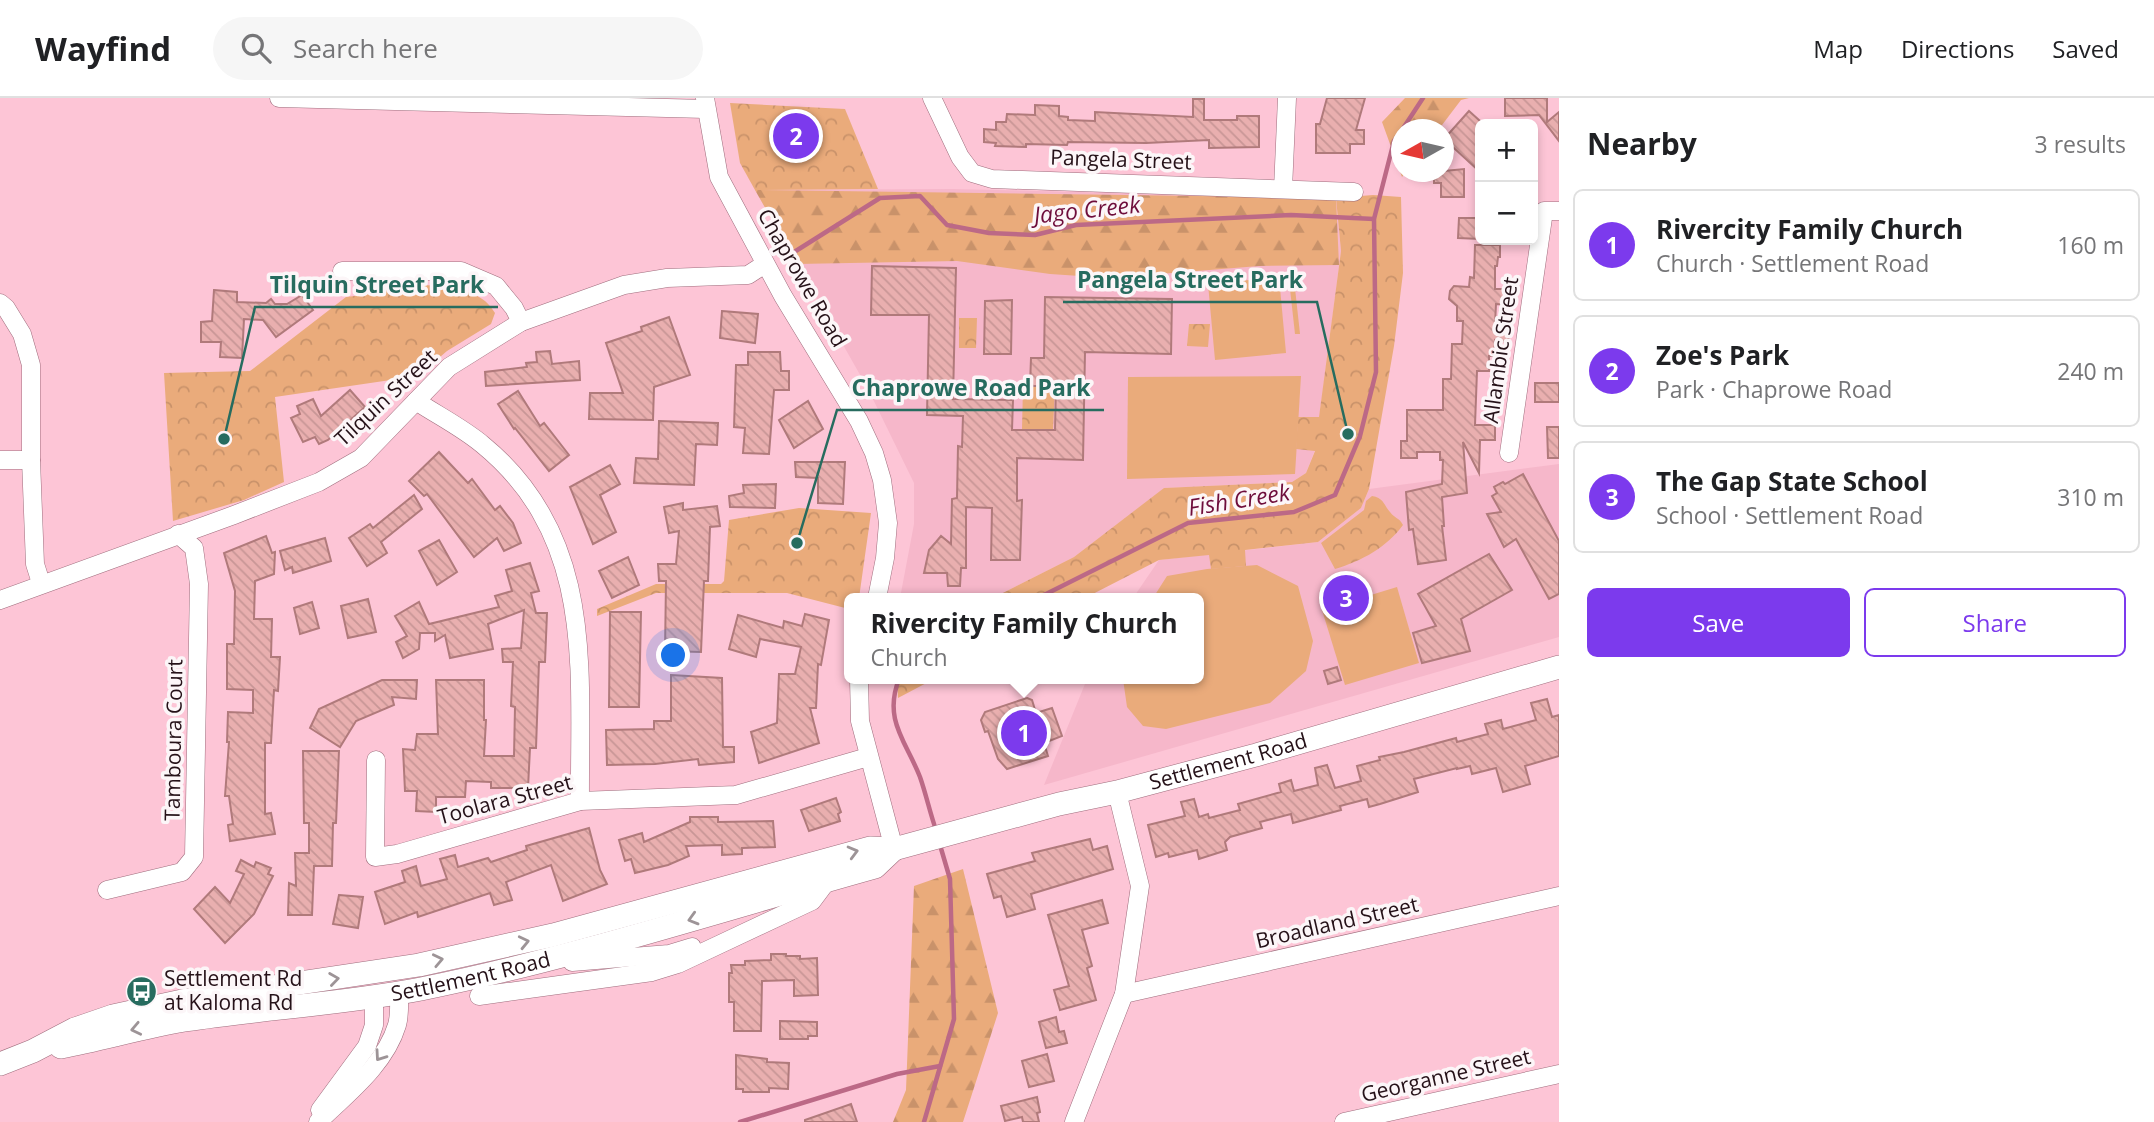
<!DOCTYPE html>
<meta charset="utf-8">
<style>
:root{--surface:#fff;--page:#f6f6f6;--text:#202124;--muted:#757577;--line:#e0e0e0;--accent:#7c3aed}
body{margin:0;font-family:"Open Sans",sans-serif;background:var(--page);color:var(--text)}
.controls{position:absolute;right:21px;top:21px;display:grid;overflow:hidden;border-radius:10px;box-shadow:0 4px 10px #0003}
.controls button{width:63px;height:63px;display:grid;place-items:center;padding:0;border:0;border-bottom:2px solid var(--line);background:var(--surface);color:var(--text);font:35px sans-serif}
.compass{position:absolute;left:1391px;top:21px;width:63px;height:63px;border-radius:50%;background:var(--surface);box-shadow:0 4px 10px #0003;rotate:262deg}
.you{position:absolute;left:674px;top:558px;width:24px;height:24px;margin:-18px;border:5px solid #fff;border-radius:50%;background:#1a73e8;box-shadow:0 0 0 10px #1a73e833}
.badge{display:grid;place-items:center;width:46px;height:46px;border-radius:50%;background:var(--accent);color:#fff;font-size:23px;font-weight:700}
.pin{position:absolute;translate:-50% -50%;border:4px solid #fff;box-shadow:0 2px 7px #0006}
.popup{position:absolute;left:844px;top:495px;width:360px;height:91px;box-sizing:border-box;display:grid;place-content:center;border-radius:10px;background:var(--surface);filter:drop-shadow(0 2px 5px #0005);font-size:23px;white-space:nowrap;color:var(--muted)}
.popup b{font-size:26px;color:var(--text)}
.popup::after{content:'';position:absolute;left:50%;top:100%;margin-left:-14px;border:14px solid transparent;border-top-color:var(--surface)}
.list{margin:0;padding:0;list-style:none}
h2{display:flex;justify-content:space-between;align-items:center;height:91px;margin:0;padding:0 28px;font-size:30px}
h2 small{font-size:23px;font-weight:400;color:var(--muted)}
.list li{display:grid;grid-template-columns:46px 1fr auto;gap:21px;align-items:center;box-sizing:border-box;height:112px;margin:0 14px 14px;padding:0 14px;border:2px solid var(--line);border-radius:10px}
.list b{display:block;font-size:26px;white-space:nowrap}
.list p{margin:0;font-size:23px;white-space:nowrap;color:var(--muted)}
.list em{font-size:23px;font-style:normal;color:var(--muted)}
.actions{display:flex;gap:14px;padding:21px 28px}
.actions a{flex:1;padding:16px 0;border:2px solid var(--accent);border-radius:10px;text-align:center;font-size:24px;color:var(--accent)}
.actions .main{background:var(--accent);color:#fff}
.icon{flex:none;width:38px;height:38px;fill:none;stroke:currentColor;stroke-width:2;stroke-linecap:round;stroke-linejoin:round}
.map{position:relative;flex:none;width:1559px;height:1024px;overflow:hidden}
header{display:flex;align-items:center;gap:42px;box-sizing:border-box;height:98px;padding:0 35px;background:var(--surface);border-bottom:2px solid var(--line)}
header strong{font-size:33px}
nav{display:flex;gap:38px;margin-inline-start:auto;font-size:24px}
.search{width:490px;height:63px;background:var(--page);display:flex;align-items:center;gap:18px;box-sizing:border-box;padding:0 24px;border-radius:38px;color:var(--muted);font-size:26px}
main{display:flex}
aside{flex:1;background:var(--surface)}
.map>svg:first-child{display:block}
</style>
<header>
<strong>Wayfind</strong>
<div class="search"><svg class="icon" aria-label="search" viewBox="0 0 24 24"><circle cx="10" cy="10" r="6"/><path d="M15 15l6 6"/></svg>Search here</div>
<nav><a>Map</a><a>Directions</a><a>Saved</a></nav>
</header>
<main>
<div class="map">
<svg width="1559" height="1024" viewBox="0 0 1559 1024">
<defs>
<pattern id="forest-firs" width="22" height="20" patternUnits="userSpaceOnUse" patternTransform="scale(1.75)"><rect width="22" height="20" fill="#eaab7b"/><path d="M5 1l3.5 6h-7zM16 11l3.5 6h-7z" fill="#c9926a"/></pattern>
<pattern id="park-crowns" width="20" height="18" patternUnits="userSpaceOnUse" patternTransform="scale(1.75)"><rect width="20" height="18" fill="#eaab7b"/><path d="M2 6a3 3 0 1 1 6 0M12 15a3 3 0 1 1 6 0" fill="none" stroke="#c9926a"/></pattern>
<pattern id="building-back-hatch" width="6" height="6" patternUnits="userSpaceOnUse" patternTransform="scale(1.75)"><rect width="6" height="6" fill="#e9afaf"/><path d="M-1 5l2 2M0 0l6 6M5-1l2 2" fill="none" stroke="#c89696"/></pattern>
</defs>
<rect width="100%" height="100%" fill="#fdc5d6"/>
<g fill="#f6b7ca">
<path d="M952 91 1336 100 1341 153 1315 352 1306 375 1292 384 1165 390 1074 459 993 500H900L914 426V385L867 289 755 92Z"/>
<path d="M1559 366V539L1044 687 1087 581H1199V500H1133L1159 462 1318 444 1361 410 1369 391Z"/>
</g>
<g fill="url(#forest-firs)">
<path d="M1405 0H1469L1461 2 1439 31 1402 32V74H1406L1402 79 1382 24Z"/>
<path d="M755 92 1336 100 1339 167 1259 168 1110 180 1050 176 957 163 797 166Z"/>
<path d="M963 771 998 915 963 1024H893L906 992 914 788Z"/>
</g>
<g fill="url(#park-crowns)">
<path d="M730 5 845 11 878 91 755 92 740 65Z"/>
<path d="M1373 97 1401 99 1403 175 1394 248 1369 391 1361 410 1318 444 1245 452 1246 468 1211 471 1209 457 1159 462 1085 500H993L1074 459 1164 390 1292 384 1306 375 1315 353 1296 351 1298 319H1319L1341 153 1336 100Z"/>
<path d="M448 187C467 194 484 196 495 215L491 226 447 253 418 278 275 299 284 384 244 402 173 423 164 275 250 273 346 199 363 197 373 188Z"/>
<path d="M959 220H977L976 250H959Z"/>
<path d="M1189 226H1210L1208 249 1187 248Z"/>
<path d="M1023 288 1055 290 1053 331H1022Z"/>
<path d="M1372 398C1384 400 1383 406 1390 414 1395 421 1399 419 1403 427 1387 449 1362 463 1335 471L1321 445 1364 412 1366 403Z"/>
<path d="M799 410 871 415 859 500H849V511L787 495H656L597 518V511L656 486H721L724 483 729 422Z"/>
<path d="M897 581H934L898 600Z"/>
</g>
<g fill="#eaab7b">
<path d="M1279 179 1286 255 1215 262 1208 186Z"/>
<path d="M1294 181 1300 236H1295L1289 182Z"/>
<path d="M1301 278 1295 376 1127 381 1128 279Z"/>
<path d="M1257 467 1298 488 1313 543 1306 573 1270 605 1166 631 1143 628 1127 609 1123 581H1199V500H1153L1167 478 1207 471Z"/>
<path d="M1397 489 1419 565 1345 587 1322 512Z"/>
</g>
<g fill="none" stroke-linecap="round" stroke-linejoin="round">
<g stroke="#bc6986" stroke-width="4.5">
<path d="M1402 32 1423 0"/>
<path d="M791 156 880 100 920 98 947 127 989 135 1035 137 1076 127 1291 117 1374 121"/>
<path d="M1038 500 1188 425 1294 414 1335 397 1360 338 1376 274 1374 121 1394 43 1402 32"/>
<path d="M899 581C883 622 906 643 920 679 926 696 930 715 936 732"/>
<path d="M740 1024 897 976 940 968"/>
<path d="M924 1024 954 921 950 781 940 747"/>
</g>
</g>
<g fill="url(#building-back-hatch)" stroke="#b07a7b" stroke-width="2">
<path d="M1327 0H1365L1356 32H1364V46H1350V55H1316V26H1320Z"/>
<path d="M1505 0H1547V24L1559 14V43L1539 17 1505 18Z"/>
<path d="M1193 1H1204V22H1237V18H1259V49L1209 50V42L1146 45 1068 44 1067 47 1026 46V49L995 48 996 45 984 44V31L996 32V24H1006L1007 16 1035 17V7L1059 8V18L1068 19V22L1095 23V14L1193 19Z"/>
<path d="M1469 13 1480 23V74L1444 41Z"/>
<path d="M1464 71V99H1441V85H1434V74Z"/>
<path d="M1459 120H1480V141L1458 140Z"/>
<path d="M1475 147H1500V159H1498L1497 168H1495V191H1514L1513 207 1496 206 1495 227 1510 230 1508 244 1495 242 1494 258H1489V273H1477L1475 327H1495V342H1480L1479 375 1463 344 1467 395 1442 399 1444 428H1442L1446 462 1418 466 1413 431 1409 432 1406 394 1442 386 1443 362H1440V354H1417V360H1401V343H1407V312H1443V281H1451L1452 246H1462L1463 223H1457V208L1449 201 1450 193 1454 188 1469 189 1470 179 1474 180Z"/>
<path d="M872 168 956 170 953 301 1013 302 1012 332H1055L1056 288H1030L1031 260H1044L1045 199 1172 201 1171 256 1085 254 1083 362 1017 360V403L1022 402 1020 462H991L992 410 966 409V470H961L960 488H948L947 475H924L929 452 936 444 941 438 951 446 952 401 957 400 958 348 962 349 963 318 927 317 929 217H871Z"/>
<path d="M214 192 237 194V204L266 205 271 201 275 206H287L302 197 313 212 276 239 263 222 244 221 242 260 220 259 221 244H201V224L212 223Z"/>
<path d="M1012 202 1011 256H984L985 203Z"/>
<path d="M722 213 758 216 755 245 720 240Z"/>
<path d="M669 219 690 277 654 289 653 322 589 321 590 295H623L606 245 642 233 641 229Z"/>
<path d="M550 253 552 266 579 263 580 282 486 288 485 274 527 269 526 265 537 264 536 254Z"/>
<path d="M748 254H780L781 273H789V292H774L769 356 743 355 745 330 734 329 736 267H748Z"/>
<rect x="1535" y="285" width="24" height="19"/>
<path d="M350 292 365 309 328 342 319 346 315 339 303 344 291 320 300 316 297 308 313 301 321 318Z"/>
<path d="M518 293 540 328 544 325 569 357 549 373 515 330 514 331 498 306Z"/>
<path d="M808 303 823 331 794 350 779 322Z"/>
<path d="M659 323 718 325 717 347 696 346 694 387 634 385 636 360 658 361Z"/>
<path d="M1547 329H1559V360H1548Z"/>
<path d="M439 354 468 385 472 381 495 412 500 408 513 425 521 445 504 453 497 440 474 459 427 396 424 398 409 383Z"/>
<path d="M795 364H845L843 406 818 405V380L796 379Z"/>
<path d="M610 367 620 386 600 397 616 434 593 446 570 389Z"/>
<path d="M1523 376 1559 443V496L1549 501 1516 441 1504 449 1487 416 1501 414 1492 398 1497 395 1494 389 1503 384 1505 386Z"/>
<path d="M776 386 775 410 730 409 729 398 744 395 743 387Z"/>
<path d="M414 397 422 411 381 444 387 455 367 468 349 440 370 426 373 430Z"/>
<path d="M683 405V412L717 408 720 428 710 429 708 483H704L701 554 665 553 666 483H659L658 466H676L679 433 669 435 664 409Z"/>
<path d="M266 438 272 455 275 454 274 476 255 483 254 521H272L271 559H280L278 593 274 592 271 645H265V716L271 715 275 736 230 743 228 727 233 726 229 698H225L229 644H227L228 614 253 615V592L227 591V546H234L235 493 224 455Z"/>
<path d="M325 440 331 463 293 475 292 469 285 472 280 453Z"/>
<path d="M439 442 457 474 437 487 419 453Z"/>
<path d="M1489 456 1512 492 1461 521 1470 553 1422 565 1413 535 1436 528 1418 496Z"/>
<path d="M628 459 639 487 612 500 599 473Z"/>
<path d="M530 465 539 493 531 495 536 515H547L545 564H539L536 650H530L528 690H491V684L466 683 465 699H436V714L416 713 417 693H405L403 651 415 652 417 636H438L436 582H484V622H486L484 658H514L515 609 511 608 513 564H503L502 551 521 550 524 512 488 526 493 551 450 560 445 537 435 543V535H420L419 551 403 560 396 544 407 538 395 518 419 504 429 526 499 509 495 498 512 493 506 472Z"/>
<path d="M368 501 376 534 348 540 341 508Z"/>
<path d="M312 504 319 530 300 536 294 510Z"/>
<path d="M610 514H641L639 609H609Z"/>
<path d="M805 516 829 522 821 567 818 566 816 610H810L819 645 759 665 751 634 777 625 779 576H795L801 549 760 541 756 559 729 551 738 517 783 530 784 523 802 528Z"/>
<path d="M1337 569 1341 582 1328 586 1324 573Z"/>
<path d="M671 577 722 580 723 649H734V664L699 667 698 661 655 666 607 667 606 632 654 631V623H671Z"/>
<path d="M382 582H417L416 601 392 599 394 607 356 623 340 649 310 630 319 611Z"/>
<path d="M1027 600 1032 602 1036 615 1052 610 1062 638 1044 645 1048 658 1007 671 998 661 988 633 985 634 981 622 985 614Z"/>
<path d="M1547 601 1552 619 1559 617V658L1525 668 1530 686 1503 694 1496 670 1472 676 1470 668 1457 671V670L1414 681 1418 694 1380 706 1369 709 1367 701 1340 708 1341 712 1293 725 1291 716 1260 724 1262 730 1230 739 1225 744 1227 752 1199 761 1197 752 1169 759 1168 755 1156 759 1148 727 1185 718 1181 704 1194 701 1199 719 1208 716 1209 720 1240 712 1238 706 1281 694 1279 686 1291 682 1294 693 1318 687 1315 670 1327 667 1335 690 1361 683 1357 668 1380 662 1379 659 1404 654 1456 640 1457 644 1488 636 1485 626 1501 622 1503 631 1536 622 1531 605Z"/>
<path d="M303 653H339L336 725H333L332 768H314L312 817H288L289 785 296 788 295 755H309V725H304Z"/>
<path d="M836 700 841 714 838 716 840 723 809 733 801 712Z"/>
<path d="M690 719H718V724L773 723 775 749 742 750V756L722 757V747L686 748 689 758 668 767 635 775 631 761 625 763 619 742 642 735 644 744 690 724Z"/>
<path d="M589 730 600 772 607 786 563 803 551 767 506 784 512 802 494 807 490 795 418 819 417 814 385 826 375 794 405 784 402 773 416 768 421 788 447 781 440 761 455 757 458 769 488 760 491 764 527 752 526 748Z"/>
<path d="M1090 741 1093 752 1107 748 1113 771 1031 796 1035 811 1007 819 1001 798 994 800 987 776 1035 763 1032 755Z"/>
<path d="M241 762 254 769 256 764 271 770 268 776 273 778 254 816 225 845 194 811 215 789 230 805 244 776 236 773Z"/>
<path d="M339 797 363 799 358 830 333 826Z"/>
<path d="M1102 802 1108 825 1082 832 1092 868 1087 870 1096 902 1060 912 1054 892 1069 888 1048 817Z"/>
<path d="M771 856H786V858H800V861L817 860 818 897 794 898V882L762 883 761 933H734V904H729V875H732L731 867H745V863L771 862Z"/>
<path d="M1056 919 1059 934 1064 933 1067 945 1046 950 1039 924Z"/>
<path d="M780 923 817 924V938H808V941H780Z"/>
<path d="M1047 956 1054 983 1029 989 1022 963Z"/>
<path d="M736 957 767 961V964L789 965 788 991 769 990V994H743V991H736Z"/>
<path d="M1037 999 1040 1014 1037 1015 1039 1024H1023L1022 1019 1005 1023 1001 1008Z"/>
<path d="M851 1006 857 1024H805V1022Z"/>
</g>
<g fill="none" stroke-linecap="round" stroke-linejoin="round">
<defs>
<g id="minor">
<path d="M279 0 706 11"/>
<path d="M705 0 719 79 783 198 859 323 874 355 882 382 888 425 885 460 877 500"/>
<path d="M932 0 960 59 972 75 992 81 1354 94"/>
<path d="M1283 91 1287 0"/>
<path d="M342 173H461L496 188 514 210 521 224"/>
<path d="M0 205 6 210 22 236 31 267V362L35 466 41 485"/>
<path d="M416 303C437 317 463 330 483 347 596 440 579 571 580 703"/>
<path d="M1509 355 1544 113H1559"/>
<path d="M0 362H31"/>
<path d="M0 502 234 417 319 384 361 360 449 269 521 224 624 187 667 180 748 177 765 166"/>
<path d="M859 581 860 623 894 751"/>
<path d="M376 662 375 759 397 756 580 703 736 697 868 659"/>
<path d="M107 792 182 774 194 759 199 486 194 450 178 436"/>
<path d="M572 864 669 856 692 849"/>
<path d="M1124 896 1559 798"/>
<path d="M479 898 652 874 678 866 812 803 827 783"/>
<path d="M320 1012 367 948 374 927V899"/>
<path d="M318 1024C347 996 385 967 397 927 400 917 399 905 399 895"/>
<path d="M1074 1024 1124 896 1140 788 1117 694"/>
<path d="M1344 1024 1559 976"/>
</g>
<g id="major">
<path id="s1" d="M61 949C103 941 143 929 185 922 263 910 343 906 421 891 574 860 724 811 875 769L894 751"/>
<path id="s2" d="M0 966 33 953 75 931 113 918 187 902 419 867 553 837 870 750 894 751 1059 706 1117 694 1256 657 1559 569"/>
</g>
</defs>
<use href="#minor" stroke="#9f6d7d" stroke-width="19"/>
<use href="#major" stroke="#9f6d7d" stroke-width="24"/>
<use href="#minor" stroke="#fff" stroke-width="18"/>
<use href="#major" stroke="#fff" stroke-width="23"/>
</g>
<defs><path id="oneway-chevron" d="M-2-3.5L2.5 0L-2 3.5" fill="none" stroke-width="1.6" stroke-linecap="round" stroke-linejoin="round" transform="scale(1.75)"/></defs>
<g stroke="#9d9497">
<use href="#oneway-chevron" transform="translate(853 754) rotate(-15)"/>
<use href="#oneway-chevron" transform="translate(693 821) rotate(164)"/>
<use href="#oneway-chevron" transform="translate(524 844) rotate(-13)"/>
<use href="#oneway-chevron" transform="translate(438 862) rotate(-12)"/>
<use href="#oneway-chevron" transform="translate(334 881) rotate(-8)"/>
<use href="#oneway-chevron" transform="translate(136 931) rotate(168)"/>
<use href="#oneway-chevron" transform="translate(380 958) rotate(125)"/>
</g>
<defs>
<symbol id="bus-disc" viewBox="-11 -11 22 22"><circle r="9.5" fill="#276c5f" stroke="#fcf6f8"/><path d="M-5-6H5V4H4V6H2V4H-2V6H-4V4H-5ZM-3.5-4V0h7V-4ZM-3.5 1.2v1.5H-2V1.2ZM2 1.2v1.5H3.5V1.2Z" fill="#fff"/></symbol>
</defs>
<g fill-rule="evenodd">
<use href="#bus-disc" x="124" y="876" width="35" height="35"/>
</g>
<g text-anchor="middle" stroke-width="7" stroke-linejoin="round" paint-order="stroke">
<g font-size="21" fill="#251118" stroke="#fcf6f8">
<text transform="translate(1121 62) rotate(2)" y="7">Pangela Street</text>
<text transform="translate(802 180) rotate(60)" y="7">Chaprowe Road</text>
<text transform="translate(1501 252) rotate(-82)" y="7">Allambic Street</text>
<text transform="translate(386 300) rotate(-43)" y="7">Tilquin Street</text>
<text transform="translate(174 642) rotate(-89)" y="7">Tamboura Court</text>
<text dy="7" stroke="none"><textPath href="#s2" startOffset="1269">Settlement Road</textPath></text>
<text transform="translate(505 702) rotate(-15)" y="7">Toolara Street</text>
<text transform="translate(1337 825) rotate(-13)" y="7">Broadland Street</text>
<text dy="7" stroke="none"><textPath href="#s1" startOffset="416">Settlement Road</textPath></text>
<text transform="translate(1446 978) rotate(-13)" y="7">Georganne Street</text>
</g>
<g font-size="21" fill="#251118" stroke="#fcf6f8" text-anchor="start">
<text x="164" y="888">Settlement Rd<tspan x="164" dy="24">at Kaloma Rd</tspan></text>
</g>
<g font-size="23" font-style="italic" fill="#6e0d3b" stroke="#fcf6f8">
<text transform="translate(1087 112) rotate(-6)" y="8">Jago Creek</text>
<text transform="translate(1239 402) rotate(-9)" y="8">Fish Creek</text>
</g>
</g>
<path fill="none" stroke="#276c5f" stroke-width="2.5" d="M1348 336L1317 204H1063M224 341L255 209H498M797 445L837 312H1104"/>
<g fill="#276c5f" stroke="#fcf6f8" stroke-width="2.5">
<circle cx="1348" cy="336" r="7"/>
<circle cx="224" cy="341" r="7"/>
<circle cx="797" cy="445" r="7"/>
</g>
<g font-size="23" text-anchor="middle" font-weight="bold" fill="#276c5f" stroke="#fcf6f8" stroke-width="7" stroke-linejoin="round" paint-order="stroke">
<text x="1190" y="190">Pangela Street Park</text>
<text x="377" y="195">Tilquin Street Park</text>
<text x="971" y="298">Chaprowe Road Park</text>
</g>
</svg>
<div class="controls">
<button>+</button>
<button>−</button>
</div>
<svg class="compass" viewBox="-18 -18 36 36"><path d="M0-13l5 13h-10z" fill="#e53935"/><path d="M0 13l5-13h-10z" fill="#757577"/></svg>
<div class="you"></div>
<div class="pin badge" style="left:1024px;top:635px">1</div>
<div class="popup"><b>Rivercity Family Church</b>Church</div>
<div class="pin badge" style="left:796px;top:38px">2</div>
<div class="pin badge" style="left:1346px;top:500px">3</div>
</div>
<aside>
<h2>Nearby<small>3 results</small></h2>
<ul class="list">
<li><span class="badge">1</span><div><b>Rivercity Family Church</b><p>Church · Settlement Road</p></div><em>160 m</em></li>
<li><span class="badge">2</span><div><b>Zoe's Park</b><p>Park · Chaprowe Road</p></div><em>240 m</em></li>
<li><span class="badge">3</span><div><b>The Gap State School</b><p>School · Settlement Road</p></div><em>310 m</em></li>
</ul>
<div class="actions"><a class="main">Save</a><a>Share</a></div>
</aside>
</main>
